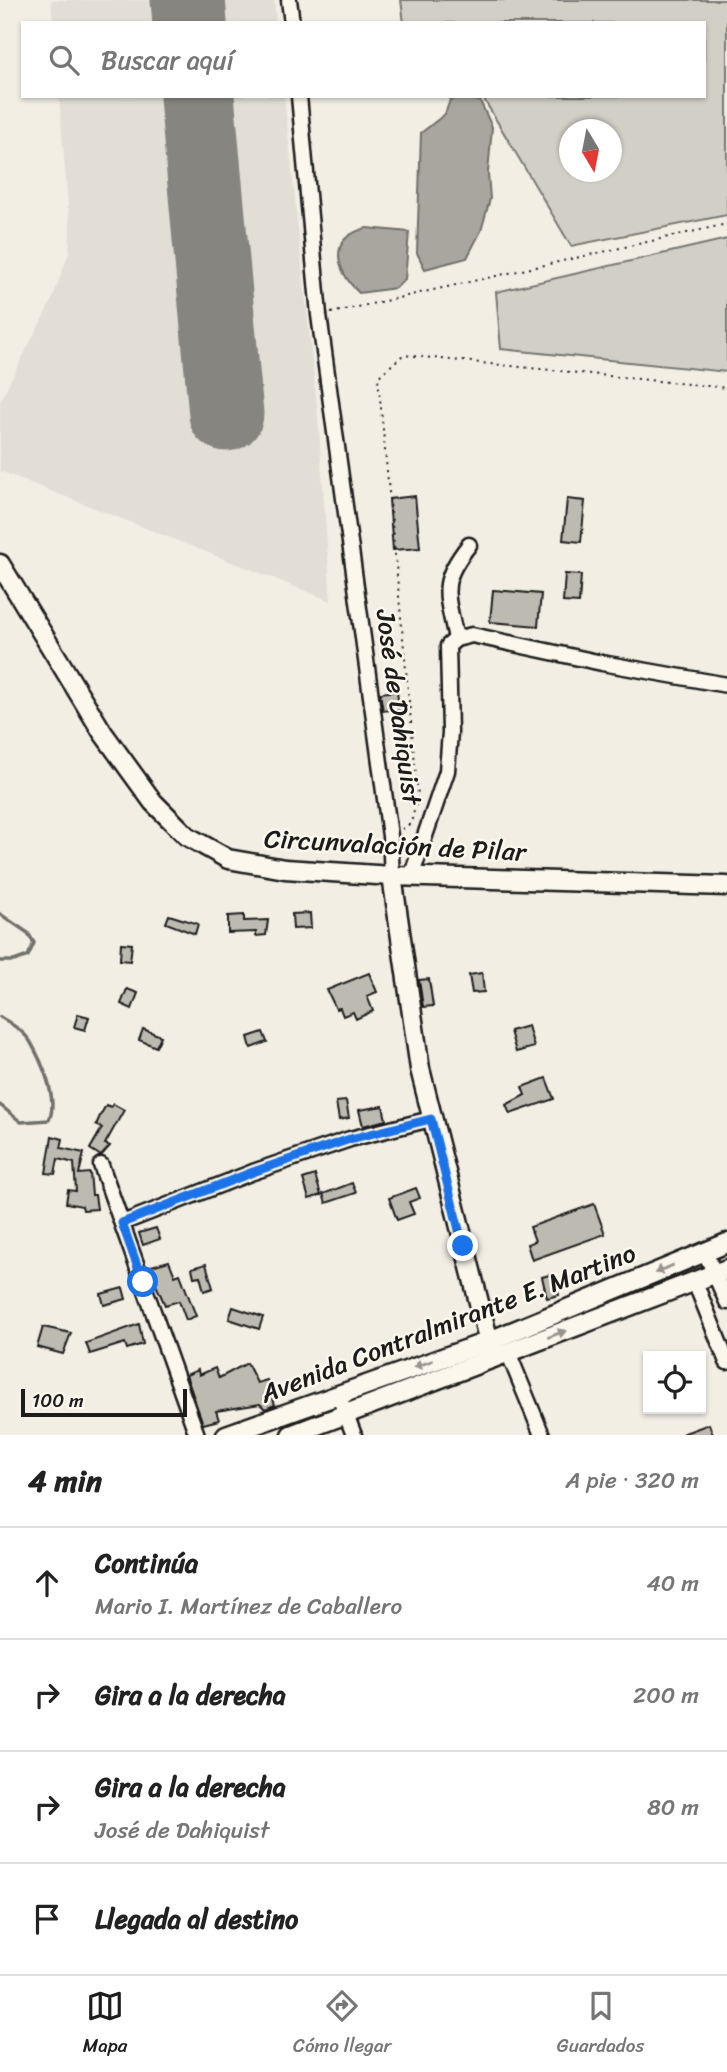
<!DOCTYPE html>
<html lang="es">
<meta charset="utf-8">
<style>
:root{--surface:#fff;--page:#f6f6f6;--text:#222;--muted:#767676;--line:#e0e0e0;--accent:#1c1c1c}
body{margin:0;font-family:Sriracha,sans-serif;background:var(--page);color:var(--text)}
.controls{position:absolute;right:21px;bottom:21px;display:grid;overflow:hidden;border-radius:0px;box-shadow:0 2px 5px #0004}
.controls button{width:63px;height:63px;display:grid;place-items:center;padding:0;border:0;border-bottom:2px solid var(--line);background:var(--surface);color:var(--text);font:35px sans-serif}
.compass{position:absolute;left:559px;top:119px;width:63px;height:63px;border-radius:50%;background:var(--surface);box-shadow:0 2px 5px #0004;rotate:170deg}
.scale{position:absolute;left:21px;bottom:18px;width:166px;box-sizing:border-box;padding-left:7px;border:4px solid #1c1c1c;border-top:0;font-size:19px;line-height:24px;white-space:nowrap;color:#1c1c1c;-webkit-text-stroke:5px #fbf7ec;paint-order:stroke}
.stop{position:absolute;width:21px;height:21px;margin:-16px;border:5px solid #1a73e8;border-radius:50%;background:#fff}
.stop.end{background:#1a73e8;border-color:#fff;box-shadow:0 2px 7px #0008}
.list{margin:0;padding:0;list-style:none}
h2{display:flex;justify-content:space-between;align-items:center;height:91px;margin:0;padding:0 28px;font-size:30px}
h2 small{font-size:23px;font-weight:400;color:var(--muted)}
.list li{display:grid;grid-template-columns:46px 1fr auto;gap:21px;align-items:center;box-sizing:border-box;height:112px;padding:0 28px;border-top:2px solid var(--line)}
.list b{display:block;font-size:26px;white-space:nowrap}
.list p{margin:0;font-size:23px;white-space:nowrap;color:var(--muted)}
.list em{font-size:23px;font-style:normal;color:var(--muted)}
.icon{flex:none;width:38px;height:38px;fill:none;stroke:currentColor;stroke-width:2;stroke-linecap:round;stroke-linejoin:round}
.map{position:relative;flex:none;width:727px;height:1435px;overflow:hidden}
.search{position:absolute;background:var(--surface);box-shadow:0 2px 5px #0004;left:21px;right:21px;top:21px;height:77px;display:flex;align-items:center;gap:18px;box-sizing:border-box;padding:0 24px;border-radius:0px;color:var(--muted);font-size:26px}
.sheet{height:539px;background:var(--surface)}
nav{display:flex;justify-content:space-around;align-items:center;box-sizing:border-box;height:98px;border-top:2px solid var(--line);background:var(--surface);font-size:19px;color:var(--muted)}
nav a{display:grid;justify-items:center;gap:4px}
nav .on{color:var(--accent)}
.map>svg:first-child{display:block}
</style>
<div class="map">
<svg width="727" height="1435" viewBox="0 0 727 1435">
<rect width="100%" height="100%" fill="#f2eee4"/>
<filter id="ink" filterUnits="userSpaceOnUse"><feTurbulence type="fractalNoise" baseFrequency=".0143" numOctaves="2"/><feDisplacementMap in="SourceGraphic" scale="14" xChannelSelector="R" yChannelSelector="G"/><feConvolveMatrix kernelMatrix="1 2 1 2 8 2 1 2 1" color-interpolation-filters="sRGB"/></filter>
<g filter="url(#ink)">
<g fill="#e2ded5">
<path d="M51 0H274L276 23H53Z"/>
<path d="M59 96H284L318 416 331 601 0 471V401L52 300 69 252 70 230Z"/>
</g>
<g fill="#d2cfc6" stroke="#777671" stroke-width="2" fill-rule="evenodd">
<path d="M401 0H727V215L571 246 482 96H704V23H404ZM570 130H612V172H570Z"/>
<path d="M727 239V372L501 349 496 292Z"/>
</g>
<g fill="#a9a6a0" stroke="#716f6b" stroke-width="2">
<path d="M460 98 480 101 492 127 488 173 490 199 481 231 467 258 425 269 417 253 421 133 445 114 450 100Z"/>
<path d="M367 228 409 232 405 279 396 288 359 293C336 270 326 238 367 228Z"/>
</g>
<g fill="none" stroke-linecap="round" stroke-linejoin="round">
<g stroke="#716f6b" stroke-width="3.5">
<path d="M0 914 28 933 34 943 28 956 14 961H0"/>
<path d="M0 1017C11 1023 23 1031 30 1041 41 1060 59 1099 49 1120L21 1122 0 1105"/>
</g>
<g stroke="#878580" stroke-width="75">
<path d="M188 0 190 23"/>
<path d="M197 96 226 414"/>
</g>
</g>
<g fill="#bdbab1" stroke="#1c1c1c" stroke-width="2">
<path d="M415 496 420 548 393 550 389 499Z"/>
<path d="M567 499 585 501 581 542 563 540Z"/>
<path d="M565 574 581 575 579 603 563 602Z"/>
<path d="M493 590 541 594 538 626 490 622Z"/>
<path d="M397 691 399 709 383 711 380 693Z"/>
<path d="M310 913 311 928 293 929 292 914Z"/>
<path d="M169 915 198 924 195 934 166 923Z"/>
<path d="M244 915V921L268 920 266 935 256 936V932L228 933V916Z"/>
<path d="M121 943 132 944 130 961 120 960Z"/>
<path d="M369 973 377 992 367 996 373 1011 356 1019 353 1012 343 1016 340 1008 336 1009 327 990Z"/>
<path d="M482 973 484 992 472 993 469 975Z"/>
<path d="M429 979 433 1006 423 1007 419 980Z"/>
<path d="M127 989 138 993 132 1009 121 1004Z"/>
<path d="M78 1014 89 1017 85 1030 74 1027Z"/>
<path d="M528 1026 534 1047 516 1052 510 1031Z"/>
<path d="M143 1029 161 1036 156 1047 139 1040Z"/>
<path d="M263 1032 267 1042 251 1048 248 1037Z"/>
<path d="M546 1078 554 1099 510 1114 506 1105 525 1095 522 1087Z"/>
<path d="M346 1101 349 1118 339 1120 336 1102Z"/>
<path d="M113 1104 124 1110 105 1144 110 1146 101 1156 90 1149 102 1128 96 1125 100 1116 106 1105 111 1107Z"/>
<path d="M383 1106 386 1120 363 1126 359 1110Z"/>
<path d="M52 1136 63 1139 61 1148 84 1153 79 1174 90 1173 92 1195H95L97 1209 83 1210 82 1206 66 1203 68 1190 76 1191 74 1163 58 1159 55 1174 46 1173Z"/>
<path d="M315 1175 321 1195 309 1199 303 1179Z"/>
<path d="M352 1183 356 1193 326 1203 323 1194Z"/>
<path d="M416 1188 420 1198 409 1202 414 1214 397 1220 389 1198Z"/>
<path d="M594 1204 605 1234 532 1260 527 1244 535 1241 530 1227Z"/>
<path d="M156 1228 160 1239 143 1245 139 1233Z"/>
<path d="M169 1261 175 1276 180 1274 196 1316 186 1320 179 1301 165 1305 148 1267Z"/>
<path d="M206 1264 213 1288 204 1291 200 1276 194 1277 192 1268Z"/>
<path d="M553 1274 559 1295 547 1298 542 1277Z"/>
<path d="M123 1288 126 1299 104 1305 101 1294Z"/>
<path d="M233 1307 263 1317 259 1329 229 1319Z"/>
<path d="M139 1324 143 1344 127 1349 125 1343 90 1354 86 1343Z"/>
<path d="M43 1327 71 1333 63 1354 37 1347Z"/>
<path d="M247 1363 257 1383 267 1380 275 1405 265 1409 260 1404 216 1411 219 1420 203 1424 186 1375 198 1370 199 1375 215 1368 219 1378Z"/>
<path d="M709 1424 713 1435H682V1434Z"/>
</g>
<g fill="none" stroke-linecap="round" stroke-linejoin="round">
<defs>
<g id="minor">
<path d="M289 0 292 23"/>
<path d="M299 96 319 315 390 836 392 876"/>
<path d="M456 639C447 593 438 584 469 545"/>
<path d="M411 877 447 771 450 732 448 646 456 639 472 635 602 663 727 685"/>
<path d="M101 1165 197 1435"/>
<path d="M122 1223 253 1172 350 1139 431 1119"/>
<path d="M705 1252 727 1302"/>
<path d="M695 1282 727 1362"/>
<path d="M508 1352 542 1435"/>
<path d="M338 1394 354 1435"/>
</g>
<g id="major">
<path d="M0 564 103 733 153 802 187 836 228 859 285 869 392 876 727 886"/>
<path d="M392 876 420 1069 493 1358"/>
<path d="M226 1435 487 1342 727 1243"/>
<path d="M291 1435 727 1269"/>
</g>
</defs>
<use href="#minor" stroke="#1c1c1c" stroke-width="19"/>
<use href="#major" stroke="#1c1c1c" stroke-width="23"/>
<g stroke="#1c1c1c" stroke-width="2" stroke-dasharray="2 5" stroke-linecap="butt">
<path d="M331 313 727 224"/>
<path d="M402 829 411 823 418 795 378 377 403 355 727 388"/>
</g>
<use href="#minor" stroke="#fbf7ec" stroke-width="14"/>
<use href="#major" stroke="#fbf7ec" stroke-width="18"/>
</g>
<defs><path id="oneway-solid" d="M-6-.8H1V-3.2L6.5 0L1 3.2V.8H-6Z" transform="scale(1.75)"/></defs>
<g fill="#97948e">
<use href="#oneway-solid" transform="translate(664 1269) rotate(157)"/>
<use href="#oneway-solid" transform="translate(557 1334) rotate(-21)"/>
<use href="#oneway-solid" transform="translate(423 1364) rotate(161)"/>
</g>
</g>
<g fill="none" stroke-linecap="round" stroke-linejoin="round" filter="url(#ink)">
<path stroke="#1a73e8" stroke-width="9" d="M143 1282 122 1223 253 1172 350 1139 431 1119 463 1246"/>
</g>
<g text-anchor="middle" stroke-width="5" stroke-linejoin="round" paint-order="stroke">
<g font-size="26" fill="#1c1c1c" stroke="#fbf7ec">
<text transform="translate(399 707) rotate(82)" y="9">José de Dahiquist</text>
<text transform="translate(395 845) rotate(3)" y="9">Circunvalación de Pilar</text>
<text transform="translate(448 1323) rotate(-21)" y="9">Avenida Contralmirante E. Martino</text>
</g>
</g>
</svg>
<div class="controls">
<button><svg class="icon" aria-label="locate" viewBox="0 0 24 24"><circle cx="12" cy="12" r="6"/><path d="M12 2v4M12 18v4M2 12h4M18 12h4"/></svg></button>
</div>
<svg class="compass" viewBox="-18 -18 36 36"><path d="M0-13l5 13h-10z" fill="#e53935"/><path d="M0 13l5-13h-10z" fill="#767676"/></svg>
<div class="scale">100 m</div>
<div class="stop" style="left:143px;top:1282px"></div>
<div class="stop end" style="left:463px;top:1246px"></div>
<div class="search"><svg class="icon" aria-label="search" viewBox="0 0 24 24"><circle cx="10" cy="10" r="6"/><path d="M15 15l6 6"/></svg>Buscar aquí</div>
</div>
<section class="sheet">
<h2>4 min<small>A pie · 320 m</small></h2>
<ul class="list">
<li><svg class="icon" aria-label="ahead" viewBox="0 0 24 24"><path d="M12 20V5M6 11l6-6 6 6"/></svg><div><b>Continúa</b><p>Mario I. Martínez de Caballero</p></div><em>40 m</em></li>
<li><svg class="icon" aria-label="right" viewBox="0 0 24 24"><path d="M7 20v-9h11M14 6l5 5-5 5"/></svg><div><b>Gira a la derecha</b></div><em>200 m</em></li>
<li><svg class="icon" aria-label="right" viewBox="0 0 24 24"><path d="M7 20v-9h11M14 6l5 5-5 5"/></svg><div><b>Gira a la derecha</b><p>José de Dahiquist</p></div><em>80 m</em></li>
<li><svg class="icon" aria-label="arrive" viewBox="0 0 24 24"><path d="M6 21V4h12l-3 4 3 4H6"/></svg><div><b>Llegada al destino</b></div></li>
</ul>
</section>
<nav>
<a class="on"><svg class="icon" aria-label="map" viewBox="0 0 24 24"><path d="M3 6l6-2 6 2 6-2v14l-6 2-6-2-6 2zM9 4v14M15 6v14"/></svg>Mapa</a>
<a><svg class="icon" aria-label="directions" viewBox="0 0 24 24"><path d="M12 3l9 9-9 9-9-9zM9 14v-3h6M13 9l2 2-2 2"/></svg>Cómo llegar</a>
<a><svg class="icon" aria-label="saved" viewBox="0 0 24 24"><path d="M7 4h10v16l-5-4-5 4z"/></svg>Guardados</a>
</nav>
